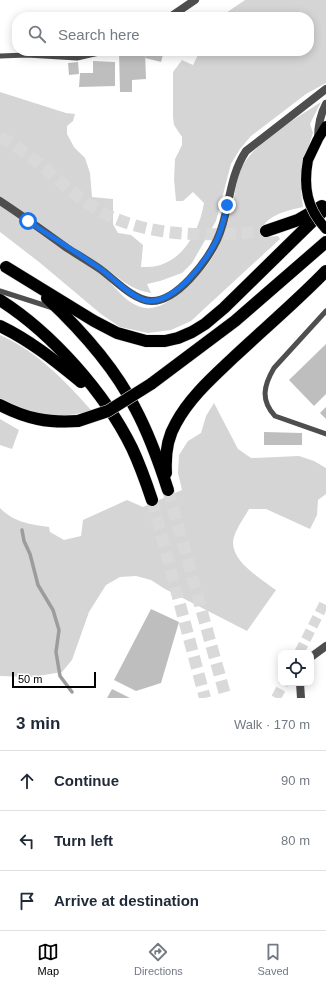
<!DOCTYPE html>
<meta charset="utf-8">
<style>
:root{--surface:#fff;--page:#f2f2f3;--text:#1f2937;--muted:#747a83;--line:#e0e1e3;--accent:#000}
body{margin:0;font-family:Arial,sans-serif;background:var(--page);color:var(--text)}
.controls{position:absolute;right:12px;bottom:12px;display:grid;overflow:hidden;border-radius:8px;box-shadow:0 2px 10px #0003}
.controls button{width:36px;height:36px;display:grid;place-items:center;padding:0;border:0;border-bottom:1px solid var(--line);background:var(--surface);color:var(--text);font:20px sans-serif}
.scale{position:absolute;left:12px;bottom:10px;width:84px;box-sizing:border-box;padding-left:4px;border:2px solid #000;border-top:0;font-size:11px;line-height:14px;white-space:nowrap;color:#000;-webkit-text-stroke:3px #fff;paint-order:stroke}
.stop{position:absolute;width:12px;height:12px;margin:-9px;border:3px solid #1a73e8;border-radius:50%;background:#fff}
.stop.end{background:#1a73e8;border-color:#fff;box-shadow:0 1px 4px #0008}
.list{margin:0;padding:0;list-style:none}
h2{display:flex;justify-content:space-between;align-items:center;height:52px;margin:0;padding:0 16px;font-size:17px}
h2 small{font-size:13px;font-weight:400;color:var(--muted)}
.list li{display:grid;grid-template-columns:26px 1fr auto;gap:12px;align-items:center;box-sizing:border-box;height:60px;padding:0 16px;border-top:1px solid var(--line)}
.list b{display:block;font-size:15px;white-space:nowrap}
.list em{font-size:13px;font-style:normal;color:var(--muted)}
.icon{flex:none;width:22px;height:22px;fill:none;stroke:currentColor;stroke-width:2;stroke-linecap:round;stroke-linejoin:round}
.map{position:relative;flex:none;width:326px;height:698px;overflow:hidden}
.search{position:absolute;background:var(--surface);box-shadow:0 2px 10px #0003;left:12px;right:12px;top:12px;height:44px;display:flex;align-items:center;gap:10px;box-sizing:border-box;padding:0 14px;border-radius:16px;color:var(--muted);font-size:15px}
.sheet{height:232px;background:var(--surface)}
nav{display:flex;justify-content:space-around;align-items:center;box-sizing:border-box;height:56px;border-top:1px solid var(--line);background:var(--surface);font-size:11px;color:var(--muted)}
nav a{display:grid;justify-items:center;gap:2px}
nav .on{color:var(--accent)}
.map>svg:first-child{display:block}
</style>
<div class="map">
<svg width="326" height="698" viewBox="0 0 326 698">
<rect width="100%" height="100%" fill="#fff"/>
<g fill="#d5d5d5">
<path d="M245 0H326V83L306 94 251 136 240 149 231 164 216 221 192 263 182 273 160 281 147 284 151 293C134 291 121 280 108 270L104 276C116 288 128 306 146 308 167 311 199 277 210 261 220 247 226 228 231 211 236 195 235 176 245 162 260 139 298 117 321 102L310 124 313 133 301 170V190L303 207C286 211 264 215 260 234L267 237 278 236 280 239 191 321 171 330 148 333 120 327 101 314 39 262 0 232V92L66 113 75 114 73 121 67 126V134L74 147 85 158 90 173 92 197 113 199V224L118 233 131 235 143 245 141 267C149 267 156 267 163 264 187 255 200 227 204 203L193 192 183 201H176L174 179 175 159 182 145V137L174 125 173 117V72L182 60 193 65 200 51H309V17H220Z"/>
<path d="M0 335C38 352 65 381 92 411 69 416 53 418 29 411 19 408 10 402 0 399Z"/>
<path d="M214 403 238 449 251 458 299 456 314 461 326 468V494L318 500 317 515 310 529 266 509H249C244 518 237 527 234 537 227 559 261 579 276 590L247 631 165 589 151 580 136 576 120 577 106 585 89 612 72 660 62 672 32 677 0 676V508C15 523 30 524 49 527L50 532 64 540 81 536 83 520 127 500 143 507 182 490 178 473 179 455 188 441 201 433 206 416Z"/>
<path d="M0 419 19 430 12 449 0 445Z"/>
</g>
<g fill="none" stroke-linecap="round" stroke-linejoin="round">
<path stroke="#9c9c9c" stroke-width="3.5" d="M22 530 24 541 30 554 38 585 53 610 59 630 56 652 60 676 72 692"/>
</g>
<g fill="#bebebe">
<path d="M119 51H145L146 79 132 80V92H120Z"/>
<path d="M147 51H164L161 62 145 58Z"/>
<path d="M93 61 115 62V86L79 87 80 73H93Z"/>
<path d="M78 62 79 74 69 75 68 63Z"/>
<path d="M326 344V394L314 406 289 380Z"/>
<path d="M326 407V419L320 413Z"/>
<path d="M264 432 302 433V445H264Z"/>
<path d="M151 609 179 622 161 683 136 691 114 680Z"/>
<path d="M112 689 130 698H107Z"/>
</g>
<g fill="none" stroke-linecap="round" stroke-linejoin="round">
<g stroke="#d9d9d9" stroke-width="10" stroke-dasharray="10 5" stroke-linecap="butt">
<path d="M299 653 326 600"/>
<path d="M276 698 284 683"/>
</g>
<g stroke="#d9d9d9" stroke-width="12" stroke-dasharray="12 6" stroke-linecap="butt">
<path d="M0 137C30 152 56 180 83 200 135 239 204 237 266 231"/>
<path d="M168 490 226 698"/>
<path d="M152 500 205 698"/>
</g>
<defs>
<path id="primary" d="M308 160 318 139 326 126"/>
<g id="highway">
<path d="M266 231 298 220 322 206"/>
<path d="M6 267 94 321 117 333 146 341H165L178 338 192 332 205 324 224 308 326 208"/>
<path d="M47 298C81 330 114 366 135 408 149 434 159 462 168 490"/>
<path d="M0 300C52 333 105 393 132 448 140 465 146 482 152 500"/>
<path d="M0 326C31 341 54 360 81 382"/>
<path d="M151 384 235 321 326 242"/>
<path d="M0 405C27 419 48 423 78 421"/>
<path d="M166 473C165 456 167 438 176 423 190 397 213 377 234 357 265 328 297 301 326 271"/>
</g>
</defs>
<use href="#primary" stroke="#dbdbdb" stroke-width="11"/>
<use href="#highway" stroke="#dbdbdb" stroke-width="13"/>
<g stroke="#4e4e4e" stroke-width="5">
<path d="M0 56 27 55 77 58 108 51"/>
<path d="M0 291 53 308"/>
<path d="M326 311 274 368C264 385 260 400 275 416L326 434"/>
</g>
<g stroke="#4e4e4e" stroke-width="8">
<path d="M170 17 195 0"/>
<path d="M318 139C318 125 320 115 326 104"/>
<path d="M0 201C23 216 45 232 67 248 78 255 90 262 100 269 114 279 134 301 151 301 177 302 207 261 217 240 231 210 227 180 246 151L326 89"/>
<path d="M311 657 326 646"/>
<path d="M300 683 301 698"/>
</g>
<use href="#primary" stroke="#000" stroke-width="10"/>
<use href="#highway" stroke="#000" stroke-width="12"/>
<defs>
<path id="primary-bridge" d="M308 160C303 187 307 209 326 229"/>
<path id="highway-bridge" d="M78 421 108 411 151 384"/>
</defs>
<use href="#primary-bridge" stroke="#dbdbdb" stroke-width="11" stroke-linecap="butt"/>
<use href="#highway-bridge" stroke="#dbdbdb" stroke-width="13" stroke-linecap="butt"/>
<use href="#primary-bridge" stroke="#000" stroke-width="10"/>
<use href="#highway-bridge" stroke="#000" stroke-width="12"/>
</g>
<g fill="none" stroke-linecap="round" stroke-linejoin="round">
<path stroke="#1a73e8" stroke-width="5" d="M28 221C53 238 78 253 102 270 114 279 130 296 144 300 172 308 208 260 218 237 222 227 225 216 227 205"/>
</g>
</svg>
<div class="controls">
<button><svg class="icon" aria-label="locate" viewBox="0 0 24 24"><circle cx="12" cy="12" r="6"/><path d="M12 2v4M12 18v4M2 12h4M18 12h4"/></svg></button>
</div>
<div class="scale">50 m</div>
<div class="stop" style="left:28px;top:221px"></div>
<div class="stop end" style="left:227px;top:205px"></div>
<div class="search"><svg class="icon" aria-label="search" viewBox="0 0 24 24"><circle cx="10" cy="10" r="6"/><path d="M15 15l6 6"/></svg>Search here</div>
</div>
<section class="sheet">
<h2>3 min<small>Walk · 170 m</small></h2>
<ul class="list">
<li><svg class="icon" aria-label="ahead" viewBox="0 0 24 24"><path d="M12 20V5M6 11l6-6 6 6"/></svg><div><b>Continue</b></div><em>90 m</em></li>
<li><svg class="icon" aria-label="left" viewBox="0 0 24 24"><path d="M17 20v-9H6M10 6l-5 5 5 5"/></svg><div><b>Turn left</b></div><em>80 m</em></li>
<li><svg class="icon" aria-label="arrive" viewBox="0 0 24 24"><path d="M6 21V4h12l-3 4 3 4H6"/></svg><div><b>Arrive at destination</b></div></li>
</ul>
</section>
<nav>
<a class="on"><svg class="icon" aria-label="map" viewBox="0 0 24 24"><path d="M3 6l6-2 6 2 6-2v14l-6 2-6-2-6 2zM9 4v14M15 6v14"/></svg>Map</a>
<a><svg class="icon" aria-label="directions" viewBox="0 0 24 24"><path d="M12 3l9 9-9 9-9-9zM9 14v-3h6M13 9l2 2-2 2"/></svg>Directions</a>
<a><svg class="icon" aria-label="saved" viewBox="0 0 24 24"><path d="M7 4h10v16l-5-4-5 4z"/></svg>Saved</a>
</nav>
